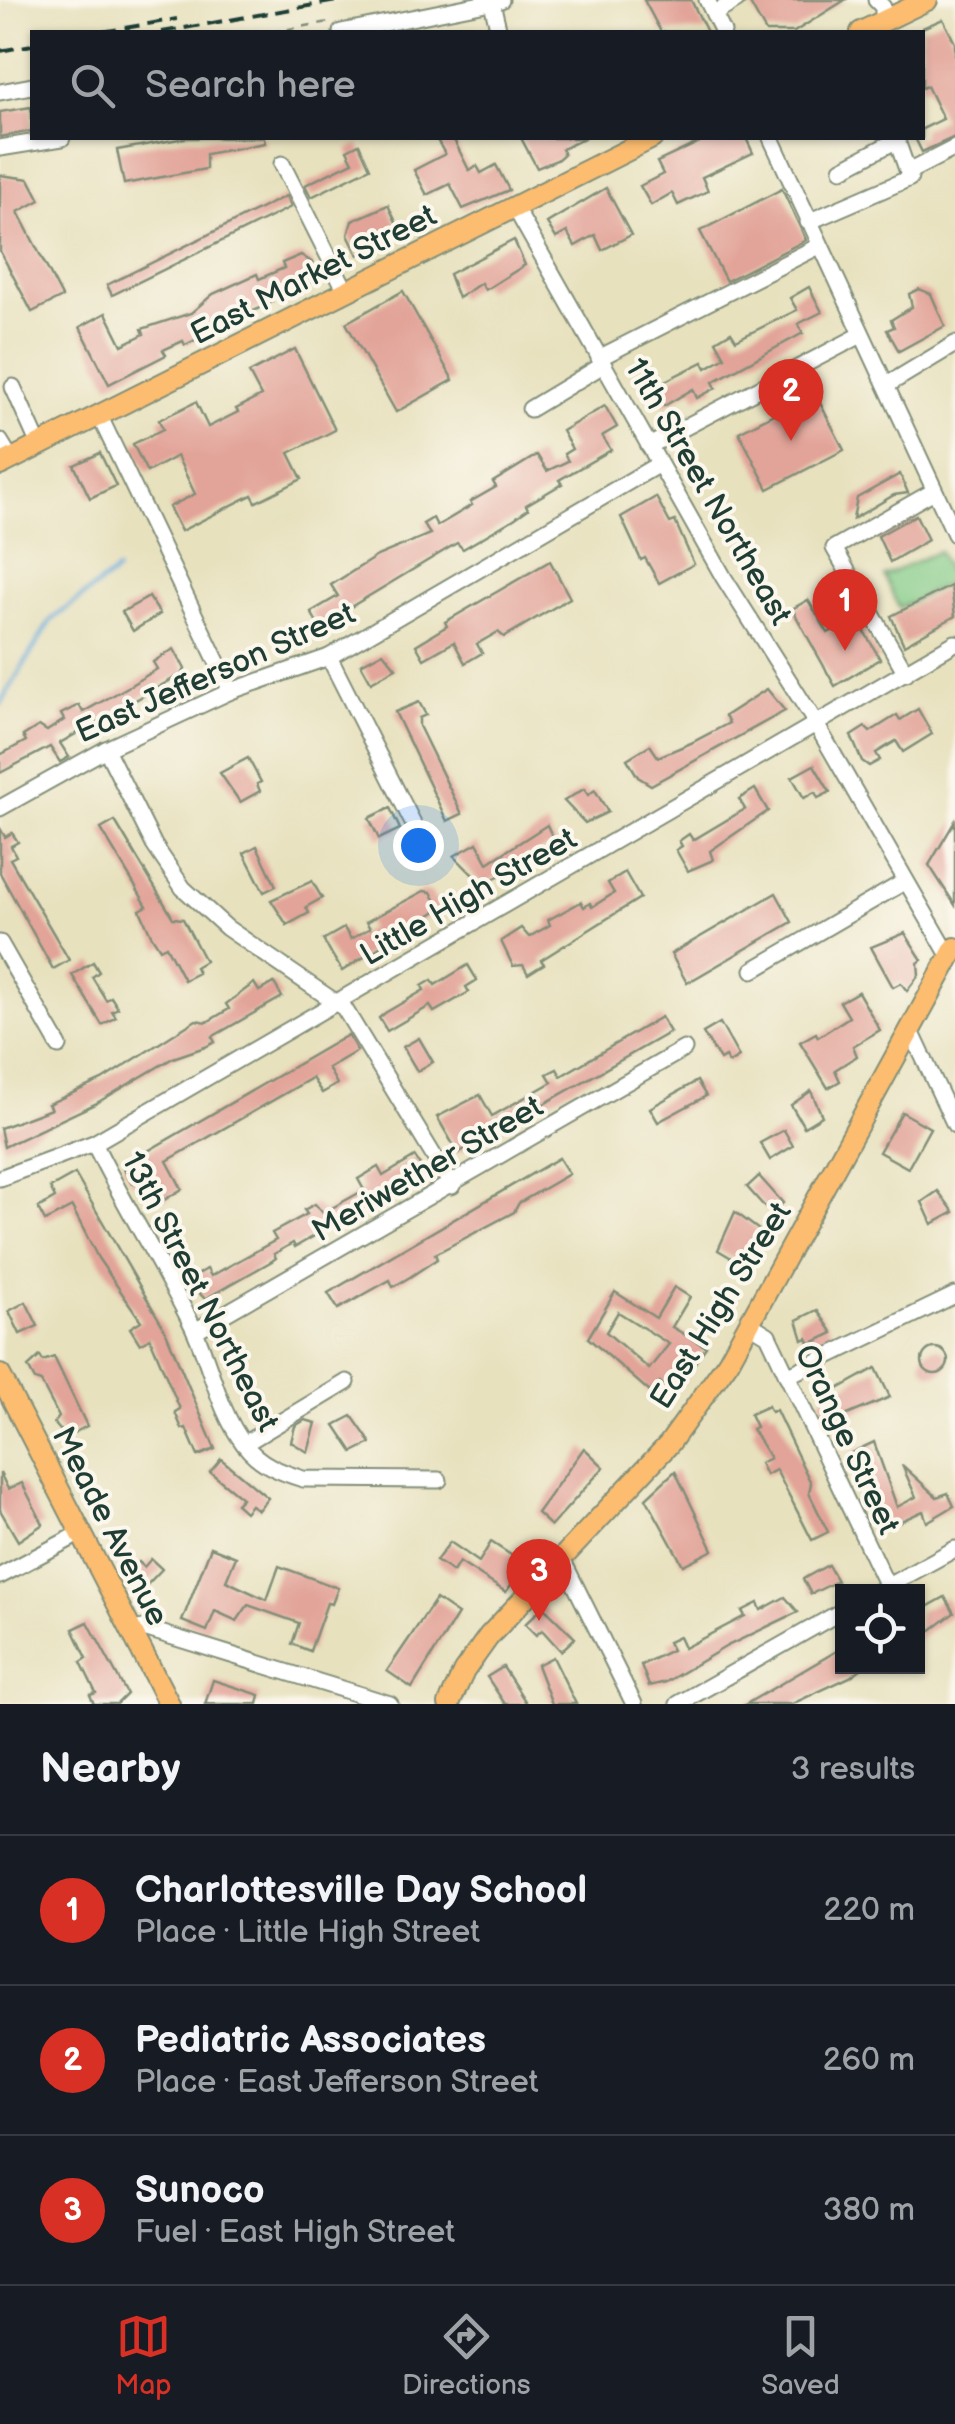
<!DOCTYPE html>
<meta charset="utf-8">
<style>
:root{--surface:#171b24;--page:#242831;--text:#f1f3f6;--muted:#9ea1a6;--line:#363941;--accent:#d93025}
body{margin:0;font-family:"Balsamiq Sans",sans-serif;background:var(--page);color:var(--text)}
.controls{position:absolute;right:30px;bottom:30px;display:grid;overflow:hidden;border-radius:0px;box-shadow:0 2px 8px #0004}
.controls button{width:90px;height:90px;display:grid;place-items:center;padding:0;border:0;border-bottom:2px solid var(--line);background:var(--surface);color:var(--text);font:50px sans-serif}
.you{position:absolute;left:418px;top:845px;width:35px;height:35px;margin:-25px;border:8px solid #fff;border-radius:50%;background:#1a73e8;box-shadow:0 0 0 15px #1a73e833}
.badge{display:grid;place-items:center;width:65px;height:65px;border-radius:50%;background:var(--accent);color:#fff;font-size:32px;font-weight:700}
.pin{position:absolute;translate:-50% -82px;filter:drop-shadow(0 2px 5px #0008)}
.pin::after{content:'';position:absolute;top:52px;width:35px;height:30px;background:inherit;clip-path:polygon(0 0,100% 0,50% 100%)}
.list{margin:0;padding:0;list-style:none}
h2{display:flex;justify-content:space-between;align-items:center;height:130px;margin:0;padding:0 40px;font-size:42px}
h2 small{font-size:32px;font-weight:400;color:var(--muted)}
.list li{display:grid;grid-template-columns:65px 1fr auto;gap:30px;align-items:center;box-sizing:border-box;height:150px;padding:0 40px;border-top:2px solid var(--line)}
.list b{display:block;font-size:38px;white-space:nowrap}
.list p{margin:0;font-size:32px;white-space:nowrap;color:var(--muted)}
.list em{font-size:32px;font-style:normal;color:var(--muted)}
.icon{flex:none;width:55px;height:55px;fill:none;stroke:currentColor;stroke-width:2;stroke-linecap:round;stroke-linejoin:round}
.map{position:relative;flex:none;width:955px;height:1704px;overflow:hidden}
.search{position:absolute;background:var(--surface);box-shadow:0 2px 8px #0004;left:30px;right:30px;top:30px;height:110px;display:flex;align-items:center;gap:25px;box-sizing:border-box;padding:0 35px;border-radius:0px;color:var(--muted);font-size:38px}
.sheet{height:580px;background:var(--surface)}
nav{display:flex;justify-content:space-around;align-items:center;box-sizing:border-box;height:140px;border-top:2px solid var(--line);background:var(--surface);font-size:28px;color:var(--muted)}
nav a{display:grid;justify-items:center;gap:5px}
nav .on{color:var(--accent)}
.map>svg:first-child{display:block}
</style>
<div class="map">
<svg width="955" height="1704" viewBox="0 0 955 1704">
<rect width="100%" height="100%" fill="#fbf7ec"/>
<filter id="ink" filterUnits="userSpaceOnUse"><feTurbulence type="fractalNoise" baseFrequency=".01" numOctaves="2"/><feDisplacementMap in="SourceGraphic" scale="20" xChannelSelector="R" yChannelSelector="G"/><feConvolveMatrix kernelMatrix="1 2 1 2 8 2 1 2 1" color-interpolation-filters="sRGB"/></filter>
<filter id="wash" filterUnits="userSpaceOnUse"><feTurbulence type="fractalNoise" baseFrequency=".0048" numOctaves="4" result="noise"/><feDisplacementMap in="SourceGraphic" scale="40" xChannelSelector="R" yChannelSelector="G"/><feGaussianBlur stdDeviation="2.25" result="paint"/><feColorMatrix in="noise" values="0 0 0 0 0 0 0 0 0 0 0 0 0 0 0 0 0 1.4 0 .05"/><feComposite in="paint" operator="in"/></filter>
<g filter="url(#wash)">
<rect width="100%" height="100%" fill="#e7e1be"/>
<path fill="#84cb87" stroke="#52845e" stroke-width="2.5" d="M939 551 952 581 899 608 884 576Z"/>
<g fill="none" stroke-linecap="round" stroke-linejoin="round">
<path stroke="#66acdc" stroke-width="4" d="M0 704 51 620 117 571"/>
</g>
<g id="blocks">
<g fill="#e2a398" fill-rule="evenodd">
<path d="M644 0H691L707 32H661Z"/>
<path d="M748 0H845L794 32H766Z"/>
<path d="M943 19 955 43V137L922 152 915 138H922V129L943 119 927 86 922 88V28Z"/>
<path d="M31 107 32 131 0 137V112Z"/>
<path d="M185 138H264L265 143 206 154V169L124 184 117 150Z"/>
<path d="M436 138H453L469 170 477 166 481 173 496 165 509 190 463 209 450 184 427 195 414 170 445 154Z"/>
<path d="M521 138H585L562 149 564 154 557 160 537 168Z"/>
<path d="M708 138H746L753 153 702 177 708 191 678 205 672 193 651 205 640 186 663 174 657 162Z"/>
<path d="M359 144 370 168 311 197 305 185 353 162 347 150Z"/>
<path d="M0 175 29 179 40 200 18 212 62 297 32 312 0 251Z"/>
<path d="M606 188 631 235 602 250 595 235 575 246 567 232 556 238 547 223Z"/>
<path d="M782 189 806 240 726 281 700 231Z"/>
<path d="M286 196 291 207 112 295 107 285Z"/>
<path d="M388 205 403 237 366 256 364 252 358 255 348 235 352 221Z"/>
<path d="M514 240 525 265 485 290 481 283 458 298 449 274Z"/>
<path d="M301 255 313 263 312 283 270 298 272 302 185 345 183 341 163 350 166 355 109 384 80 327 106 313 122 345 144 334 142 329 191 313 213 294 257 274 259 279 284 268 282 263Z"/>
<path d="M809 287 822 312 798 324 803 333 713 382 716 388 697 398 693 389 664 406 653 387 703 362 706 368 725 357 716 341 731 332 736 340 797 310 790 298Z"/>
<path d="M919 289 931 294 945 326 899 351 887 330 894 327 891 320 912 307 909 294Z"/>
<path d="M403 291 453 380 396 412 346 323Z"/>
<path d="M295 349 335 430 289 453 302 479 256 502 252 495 181 531 169 507 195 494 177 456 147 472 133 444 163 429 159 420 196 402 208 427 238 412 236 409 261 396 249 373Z"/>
<path d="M815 393 844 450 768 489 739 432Z"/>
<path d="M605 406 617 427 602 436 611 450 559 480 562 484 526 505 528 509 514 519 463 549 457 543 319 626 311 612 338 596 331 585 377 556 430 534 423 524 433 518 437 526 472 505 470 502 496 487 493 482 537 455 547 471 568 461 564 454 572 449 562 431Z"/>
<path d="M100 453 116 486 90 498 74 465Z"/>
<path d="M900 474 908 493 894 495 853 519 857 498Z"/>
<path d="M656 497 670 523 675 521 694 564 659 583 645 558 641 560 621 517Z"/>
<path d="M916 515 928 540 890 562 878 536Z"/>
<path d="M550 561 570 598 504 637 498 632 477 644 482 653 465 663 454 642 424 659 416 645 447 626 445 622Z"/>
<path d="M951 586 955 616 904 645 891 616Z"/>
<path d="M149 597 160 614 133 631 122 612Z"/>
<path d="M808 600 828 633 856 617 880 659 835 686 792 609Z"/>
<path d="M174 649 185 669 183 673 60 743 69 757 60 762 50 747 0 773V755L26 741 23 736 39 726 47 731 64 720 61 714 79 705 83 712 126 688 157 669 153 662Z"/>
<path d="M383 652 396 668 371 682 361 664Z"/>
<path d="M767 689 785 711 651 785 638 777 627 759 650 745 658 757 691 743 729 723 725 716Z"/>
<path d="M419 702 426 715 419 718V726L462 814 447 821 395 712Z"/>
<path d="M918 709 932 734 903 752 896 741 876 753 880 760 869 766 862 761 851 736 865 727 870 732 897 715 900 720Z"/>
<path d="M248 758 261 782 257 784 260 791 240 802 220 773Z"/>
<path d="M814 765 830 792 818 798 815 792 804 798 792 777Z"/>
<path d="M584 789 588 795 595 790 608 812 585 823 564 801Z"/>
<path d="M755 789 768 811 710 851 713 860 688 871 676 850 682 846 679 841 689 834 693 840 745 809 739 799Z"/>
<path d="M390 808 400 829 379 839 369 818Z"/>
<path d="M115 821 173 918 183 919 205 961 195 967 198 973 184 980 166 946 160 949 151 935 140 910 147 906 101 829Z"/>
<path d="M955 821V905L929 865Z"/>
<path d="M547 825 556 845 524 857 526 860 483 885 454 856 477 843 488 863Z"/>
<path d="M0 828 5 837 12 833 18 842 11 846 16 856 10 859 69 960 53 969 0 873Z"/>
<path d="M257 846 276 886 264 892 244 853Z"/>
<path d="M625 872 640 898 541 960 544 964 528 974 523 965 513 966 501 941 521 928 529 937 550 925 548 920 581 902 584 907 590 903 592 907 614 893 608 883Z"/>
<path d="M312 881 322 898 306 907 309 913 287 925 271 900Z"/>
<path d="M424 891 431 892 439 907 435 912 342 971 323 940 344 928 351 939 370 928 366 922Z"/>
<path d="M776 893 792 922 687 983 671 954Z"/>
<path d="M905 933 922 960 918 963 919 975 907 991 901 983 893 987 871 947Z"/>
<path d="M93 962 99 972 92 977 106 1000 111 997 118 1008 112 1011 116 1017 102 1025 72 975Z"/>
<path d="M468 965 477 980 466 987 469 992 434 1012 430 1006 387 1031 379 1018 385 1013 424 990 422 986 432 980 435 985Z"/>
<path d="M254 983 259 991 274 983 282 997 212 1037 215 1042 205 1047 173 1058 95 1104 4 1147 0 1128 51 1109 48 1104 102 1080 196 1020 207 1022 229 1009 226 1004Z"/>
<path d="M858 992 880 1030 853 1046 857 1056 835 1070 840 1081 828 1088 800 1042 816 1033 818 1037 849 1017 840 1002Z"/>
<path d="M661 1017 670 1032 458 1153 437 1117 480 1095 492 1116 552 1082 547 1074 557 1069 561 1076Z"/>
<path d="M720 1023 739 1057 729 1063 725 1057 720 1060 703 1033Z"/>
<path d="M348 1035 357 1051 328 1068 337 1084 322 1093 312 1078 167 1161 182 1189 164 1200 148 1175 132 1183 122 1166Z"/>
<path d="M419 1038 433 1062 417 1071 403 1047Z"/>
<path d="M697 1081 706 1096 658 1122 650 1108Z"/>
<path d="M811 1091 822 1116 804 1127 791 1105Z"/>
<path d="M902 1112 930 1128 908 1168 879 1152Z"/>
<path d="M784 1130 793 1146 770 1160 760 1143Z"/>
<path d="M415 1157 422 1168 411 1174 414 1179 295 1247 293 1243 274 1254 276 1258 272 1261 205 1299 201 1295 191 1278 207 1269 211 1276 276 1240 272 1233 307 1214 304 1210 315 1204 323 1213 364 1190 358 1179 378 1167 383 1176Z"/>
<path d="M559 1158 569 1174 519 1203 514 1212 435 1254 437 1259 410 1277 393 1287 390 1280 338 1309 328 1293Z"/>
<path d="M75 1174 165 1330 215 1449 198 1456 186 1428 182 1429 175 1412 180 1409 150 1338 140 1344 130 1328 141 1321 98 1258 72 1207 45 1221 38 1208 55 1198 50 1188Z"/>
<path d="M759 1176 783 1203 771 1214 747 1187Z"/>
<path d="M938 1191 954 1212 932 1224 922 1202Z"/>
<path d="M735 1212 763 1233 745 1262 740 1263 718 1250Z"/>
<path d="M674 1287 690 1297 672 1327 706 1347 673 1394 660 1382 650 1392 588 1338 615 1292 656 1318ZM618 1312 669 1344 649 1369 606 1332Z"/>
<path d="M26 1302 38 1326 20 1334 9 1311Z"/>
<path d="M817 1310 833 1333 810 1344 807 1338 803 1340 797 1320Z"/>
<circle cx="935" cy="1361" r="13"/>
<path d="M40 1356 43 1361 54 1357 87 1426 66 1437 54 1423 59 1417 41 1382 35 1380 28 1367Z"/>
<path d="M876 1368 890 1397 831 1422 820 1399Z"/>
<path d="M768 1406 771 1412 776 1410 803 1467 811 1483 809 1493 828 1532 812 1540 776 1470 766 1475 760 1463 770 1458 752 1429 756 1427 750 1414Z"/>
<path d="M352 1416 371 1443 353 1452 335 1425Z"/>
<path d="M305 1420 316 1423 308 1452 291 1442 295 1426Z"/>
<path d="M874 1442 897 1507 916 1497 902 1465 937 1497 948 1493 954 1506 927 1522 923 1511 888 1527 851 1462 855 1461 851 1453Z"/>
<path d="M584 1448 604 1467 551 1526 537 1513Z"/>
<path d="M221 1459 268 1498 258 1510 251 1505 245 1512 236 1504 242 1498 210 1472Z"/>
<path d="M675 1471 713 1550 683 1565 646 1498Z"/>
<path d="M0 1473 8 1489 22 1483 43 1524 18 1541 0 1510Z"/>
<path d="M450 1542 479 1562 491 1542 525 1564 506 1592 459 1562 453 1572 436 1561Z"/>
<path d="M211 1547 236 1557 226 1581 267 1600 279 1566 338 1588 332 1604 327 1603 310 1651 292 1644 299 1623 248 1605 237 1621 215 1611 207 1631 182 1621Z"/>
<path d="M151 1559 162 1569 143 1589 127 1575 139 1562 144 1567Z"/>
<path d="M828 1565 837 1581 811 1594 803 1579Z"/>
<path d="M785 1597 798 1612 727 1646 666 1682 649 1686 641 1665 672 1650 668 1642 679 1637 684 1648 745 1616 742 1611 758 1603 761 1610Z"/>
<path d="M945 1597 954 1613 918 1640V1612Z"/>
<path d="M436 1599 458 1614 412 1688 387 1671Z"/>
<path d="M543 1607 575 1638 561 1651 542 1630 536 1635 525 1624Z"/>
<path d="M88 1622 127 1694 117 1704H94L90 1695 96 1693 81 1662 87 1658 73 1629Z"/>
<path d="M842 1648V1666H865L850 1677 792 1704H746Z"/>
<path d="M553 1657 576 1704H552L537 1665Z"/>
<path d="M503 1667 527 1704H505L487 1677Z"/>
<path d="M213 1680 260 1695 258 1704H205Z"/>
</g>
</g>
</g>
<g filter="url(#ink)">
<use href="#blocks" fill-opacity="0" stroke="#838f79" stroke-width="2.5"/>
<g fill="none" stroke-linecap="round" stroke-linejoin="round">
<defs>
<g id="minor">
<path d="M707 0 723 32"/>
<path d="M876 0 883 7V21"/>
<path d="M492 3 499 32"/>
<path d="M714 14 737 0"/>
<path d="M341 32 501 0"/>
<path d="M0 92 32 86"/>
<path d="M771 138 955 534"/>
<path d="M0 148 62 138"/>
<path d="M282 164 346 291"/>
<path d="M842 169 897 140"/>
<path d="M908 172 955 148"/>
<path d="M514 206 724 578 812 717 950 957"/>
<path d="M808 222 910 178 896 138"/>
<path d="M599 358 819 246"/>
<path d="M887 385 955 344"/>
<path d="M13 387 39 445"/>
<path d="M530 409 603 365"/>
<path d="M99 415 231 691"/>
<path d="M0 441 11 459"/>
<path d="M649 446 861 335"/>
<path d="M329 657 418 833"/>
<path d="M906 673 834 548 934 491"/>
<path d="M106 749 154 845 183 888 227 928 344 1008 452 1186"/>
<path d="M0 808 106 749 231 691 329 657 659 464"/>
<path d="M0 943 59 1046"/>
<path d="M753 970 904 882"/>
<path d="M911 1031 955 1125"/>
<path d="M94 1143C124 1205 161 1263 192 1325 211 1364 218 1410 244 1444 259 1464 280 1472 303 1479L439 1480"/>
<path d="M0 1178 94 1143 955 643"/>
<path d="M750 1324 768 1335 887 1586"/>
<path d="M195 1331 684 1049"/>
<path d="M787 1376 955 1295"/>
<path d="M244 1444 347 1382"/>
<path d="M562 1559 634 1704"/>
<path d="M0 1576 81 1533"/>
<path d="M877 1592 955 1549"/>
<path d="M132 1630 144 1628 390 1704"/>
<path d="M678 1704 842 1611"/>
</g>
<g id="major">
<path d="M861 32 927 0"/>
<path d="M0 465 652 138"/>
<path d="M0 1375 169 1704"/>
<path d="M449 1704 464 1671 489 1636 669 1444 728 1362 955 948"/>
</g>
</defs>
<use href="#minor" stroke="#838f79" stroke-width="19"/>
<use href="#major" stroke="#838f79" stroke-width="24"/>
<path stroke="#838f79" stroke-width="2.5" stroke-dasharray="8 8" stroke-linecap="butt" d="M272 32 329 22"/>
<use href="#minor" stroke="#fff" stroke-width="15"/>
<use href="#major" stroke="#fcbd6f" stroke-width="20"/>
<g stroke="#1f3d34" stroke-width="4" stroke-dasharray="15 8" stroke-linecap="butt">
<path d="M102 32 177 19"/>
<path d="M162 32 342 0"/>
<path d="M0 51 32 45"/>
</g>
</g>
</g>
<g text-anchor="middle" stroke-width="8" stroke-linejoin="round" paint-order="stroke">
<g font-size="32" fill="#1f3d34" stroke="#fbf7ec">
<text transform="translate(313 274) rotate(-27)" y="11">East Market Street</text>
<text transform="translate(709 491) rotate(60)" y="11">11th Street Northeast</text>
<text transform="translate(215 672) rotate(-24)" y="11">East Jefferson Street</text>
<text transform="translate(468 896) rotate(-30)" y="11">Little High Street</text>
<text transform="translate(427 1168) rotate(-30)" y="11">Meriwether Street</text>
<text transform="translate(201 1291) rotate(63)" y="11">13th Street Northeast</text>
<text transform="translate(720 1305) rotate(-58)" y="11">East High Street</text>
<text transform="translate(848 1439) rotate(65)" y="11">Orange Street</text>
<text transform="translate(111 1526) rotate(63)" y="11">Meade Avenue</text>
</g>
</g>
</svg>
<div class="controls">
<button><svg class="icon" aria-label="locate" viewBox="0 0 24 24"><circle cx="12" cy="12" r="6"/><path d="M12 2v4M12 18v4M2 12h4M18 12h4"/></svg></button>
</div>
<div class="you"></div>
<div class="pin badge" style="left:845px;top:651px">1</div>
<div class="pin badge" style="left:791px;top:441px">2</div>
<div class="pin badge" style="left:539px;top:1621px">3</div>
<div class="search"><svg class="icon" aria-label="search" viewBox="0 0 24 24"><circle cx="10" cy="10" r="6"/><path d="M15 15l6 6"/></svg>Search here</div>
</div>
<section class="sheet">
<h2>Nearby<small>3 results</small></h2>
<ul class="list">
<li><span class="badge">1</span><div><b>Charlottesville Day School</b><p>Place · Little High Street</p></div><em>220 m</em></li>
<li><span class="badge">2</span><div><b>Pediatric Associates</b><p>Place · East Jefferson Street</p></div><em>260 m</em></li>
<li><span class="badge">3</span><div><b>Sunoco</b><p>Fuel · East High Street</p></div><em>380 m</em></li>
</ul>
</section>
<nav>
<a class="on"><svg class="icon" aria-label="map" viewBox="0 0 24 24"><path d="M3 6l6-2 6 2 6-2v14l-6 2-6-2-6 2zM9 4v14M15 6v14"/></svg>Map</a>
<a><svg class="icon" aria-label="directions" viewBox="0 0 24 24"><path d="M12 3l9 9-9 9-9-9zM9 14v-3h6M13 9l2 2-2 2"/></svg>Directions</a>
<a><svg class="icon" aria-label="saved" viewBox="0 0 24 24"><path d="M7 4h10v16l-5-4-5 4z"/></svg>Saved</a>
</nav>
